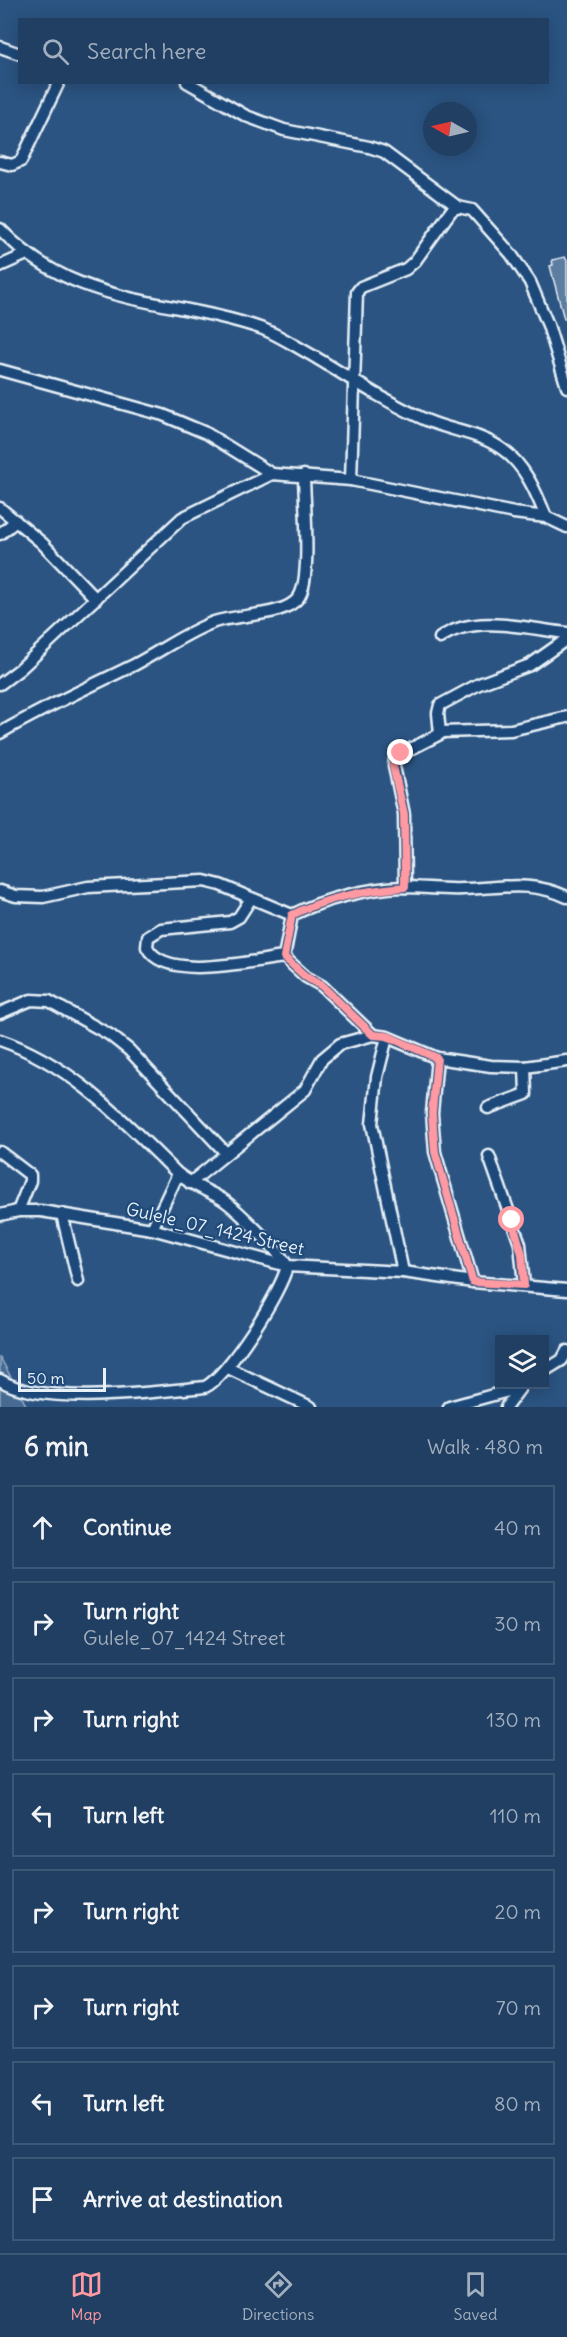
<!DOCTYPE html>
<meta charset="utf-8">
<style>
:root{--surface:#203f62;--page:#2d4a6b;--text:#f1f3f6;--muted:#a2afbe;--line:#3d5877;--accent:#ff9aa2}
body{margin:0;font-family:Delius,sans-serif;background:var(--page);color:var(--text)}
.controls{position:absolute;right:18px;bottom:18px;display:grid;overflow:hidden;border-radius:0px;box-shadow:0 3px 15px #0003}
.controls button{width:54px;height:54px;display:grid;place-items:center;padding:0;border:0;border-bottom:2px solid var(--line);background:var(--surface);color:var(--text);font:30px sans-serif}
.compass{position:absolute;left:423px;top:102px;width:54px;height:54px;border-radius:50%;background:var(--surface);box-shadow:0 3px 15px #0003;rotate:278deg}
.scale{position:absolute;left:18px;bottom:15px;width:88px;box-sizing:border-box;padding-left:6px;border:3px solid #e8f1f8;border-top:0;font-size:16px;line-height:21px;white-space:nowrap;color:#e8f1f8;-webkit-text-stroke:4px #1f4a7a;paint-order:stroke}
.stop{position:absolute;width:18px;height:18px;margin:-14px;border:4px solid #ff9aa2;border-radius:50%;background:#fff}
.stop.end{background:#ff9aa2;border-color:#fff;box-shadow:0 2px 6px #0008}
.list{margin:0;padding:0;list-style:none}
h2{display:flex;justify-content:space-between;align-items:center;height:78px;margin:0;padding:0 24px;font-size:26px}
h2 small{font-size:20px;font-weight:400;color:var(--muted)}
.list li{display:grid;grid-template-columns:39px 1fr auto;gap:18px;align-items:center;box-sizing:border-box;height:84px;margin:0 12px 12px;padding:0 12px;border:2px solid var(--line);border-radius:0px}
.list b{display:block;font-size:22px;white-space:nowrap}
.list p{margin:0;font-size:20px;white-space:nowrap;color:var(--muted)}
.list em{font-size:20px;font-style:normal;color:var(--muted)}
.icon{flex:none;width:33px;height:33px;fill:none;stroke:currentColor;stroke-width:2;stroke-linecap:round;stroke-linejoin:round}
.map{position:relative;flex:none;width:567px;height:1407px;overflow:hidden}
.search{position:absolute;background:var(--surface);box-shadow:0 3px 15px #0003;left:18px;right:18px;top:18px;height:66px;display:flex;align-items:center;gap:15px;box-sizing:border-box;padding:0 21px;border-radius:0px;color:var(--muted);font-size:22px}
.sheet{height:846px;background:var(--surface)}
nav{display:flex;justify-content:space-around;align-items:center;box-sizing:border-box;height:84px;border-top:2px solid var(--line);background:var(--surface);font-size:16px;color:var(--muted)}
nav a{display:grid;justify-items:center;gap:3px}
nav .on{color:var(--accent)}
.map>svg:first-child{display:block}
</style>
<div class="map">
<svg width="567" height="1407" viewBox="0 0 567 1407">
<rect width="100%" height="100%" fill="#2b5482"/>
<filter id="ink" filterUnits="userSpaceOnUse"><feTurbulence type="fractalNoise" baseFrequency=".0167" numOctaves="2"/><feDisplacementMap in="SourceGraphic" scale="12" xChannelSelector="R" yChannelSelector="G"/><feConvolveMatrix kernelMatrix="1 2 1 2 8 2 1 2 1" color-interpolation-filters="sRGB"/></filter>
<g filter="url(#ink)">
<path fill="#476b93" stroke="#98aec6" stroke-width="1.5" d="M0 1357 27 1407H0Z"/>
<path fill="#5d7da1" stroke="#e8f1f8" stroke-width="1.5" d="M565 257 567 261V319H564L550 266 553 265 552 260Z"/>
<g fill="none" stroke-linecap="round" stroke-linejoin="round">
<defs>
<g id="minor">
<path d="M0 47 20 54"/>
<path d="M187 82 246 116 284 130 369 147 384 152 458 207 472 210 511 254 530 282 548 325 567 387"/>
<path d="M0 162 12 165 21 161 59 82"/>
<path d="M0 229C76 309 167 296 263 329 281 336 298 348 315 357 351 379 388 403 426 420 451 431 480 433 502 449 525 465 536 492 546 517"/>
<path d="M0 266 27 254"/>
<path d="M0 370 163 415 206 433 272 474"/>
<path d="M351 480 357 292 361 287 406 269 415 261 451 211 458 207"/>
<path d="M0 508 42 543 96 599"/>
<path d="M0 534 16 521"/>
<path d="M440 638C474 613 529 629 567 633"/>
<path d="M0 684 20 669 182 518 272 474 351 480 514 513 546 517 567 527"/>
<path d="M441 732 511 730 567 717"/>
<path d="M0 733C43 708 89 687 134 665 161 651 185 633 214 622 238 614 285 617 299 597 312 577 304 501 304 475"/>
<path d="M405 887 404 814 394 766 395 757 440 734 438 713 440 705 479 684 530 665 567 639"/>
<path d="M0 891 16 896 43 897 88 887 204 881 220 885 292 915"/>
<path d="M250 900 239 917 230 922 161 929 148 937 147 947C164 982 251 961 284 957L306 977 322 986 373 1035"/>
<path d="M284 957 292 915C324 899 368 888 403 887 423 887 443 890 463 889 500 888 532 880 567 897"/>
<path d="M0 1013 31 1000 49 1001 110 1035 129 1050 226 1153"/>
<path d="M387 1037 377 1077 372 1124 403 1272"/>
<path d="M0 1040C73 1065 124 1121 178 1174 192 1185 207 1190 222 1199 236 1208 280 1252 287 1266"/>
<path d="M437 1058 432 1113 435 1152 473 1282"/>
<path d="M488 1108 526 1094 525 1067"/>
<path d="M0 1152 30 1175V1181L18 1211"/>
<path d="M489 1156 520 1244 524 1285"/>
<path d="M190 1183 305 1090 322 1059 340 1044 373 1035 387 1037 437 1058 491 1066 525 1067 567 1061"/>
<path d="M62 1214 78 1281"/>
<path d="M0 1215 18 1211H41L152 1229 287 1266 403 1272 473 1282 567 1290"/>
<path d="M152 1229 178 1174"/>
<path d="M228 1368 311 1407"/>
<path d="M544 1371 562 1360 567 1351"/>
<path d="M0 1380C42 1407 154 1392 205 1387 227 1377 282 1291 287 1266"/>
<path d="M449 1407 519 1388"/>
<path d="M506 1407 520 1388"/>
</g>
</defs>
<use href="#minor" stroke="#e8f1f8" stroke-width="15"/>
<use href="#minor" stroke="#1f4a7a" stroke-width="10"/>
</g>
</g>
<g fill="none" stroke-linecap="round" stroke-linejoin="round" filter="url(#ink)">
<path stroke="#ff9aa2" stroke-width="8" d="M401 753 395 757 393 766 404 814 405 887C368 890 325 898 292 915L284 957 306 977 322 986 373 1035 387 1036 437 1058 432 1113 435 1152 473 1282 524 1285 522 1254 512 1220"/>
</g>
<g text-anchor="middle" stroke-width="4.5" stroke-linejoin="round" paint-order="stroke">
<g font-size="18" fill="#e8f1f8" stroke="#1f4a7a">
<text transform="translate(215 1229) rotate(13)" y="6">Gulele_07_1424 Street</text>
</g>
</g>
</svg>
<div class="controls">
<button><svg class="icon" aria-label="layers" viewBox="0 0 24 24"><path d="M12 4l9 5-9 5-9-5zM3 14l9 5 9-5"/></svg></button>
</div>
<svg class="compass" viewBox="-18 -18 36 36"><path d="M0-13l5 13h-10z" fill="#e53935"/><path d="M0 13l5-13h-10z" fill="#a2afbe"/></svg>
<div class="scale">50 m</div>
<div class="stop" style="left:512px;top:1220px"></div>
<div class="stop end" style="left:401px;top:753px"></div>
<div class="search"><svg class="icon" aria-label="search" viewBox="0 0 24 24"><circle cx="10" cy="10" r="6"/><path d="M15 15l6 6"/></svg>Search here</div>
</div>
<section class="sheet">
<h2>6 min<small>Walk · 480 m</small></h2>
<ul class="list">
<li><svg class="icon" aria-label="ahead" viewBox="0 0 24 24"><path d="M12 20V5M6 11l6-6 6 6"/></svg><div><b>Continue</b></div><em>40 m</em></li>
<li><svg class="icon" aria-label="right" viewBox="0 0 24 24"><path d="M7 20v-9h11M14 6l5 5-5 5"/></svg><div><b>Turn right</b><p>Gulele_07_1424 Street</p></div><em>30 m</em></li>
<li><svg class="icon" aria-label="right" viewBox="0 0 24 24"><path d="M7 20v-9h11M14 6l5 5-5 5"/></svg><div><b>Turn right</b></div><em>130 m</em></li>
<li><svg class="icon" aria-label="left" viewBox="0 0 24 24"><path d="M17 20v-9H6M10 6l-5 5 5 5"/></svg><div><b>Turn left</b></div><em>110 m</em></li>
<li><svg class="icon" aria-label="right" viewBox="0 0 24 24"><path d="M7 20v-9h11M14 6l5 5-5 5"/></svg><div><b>Turn right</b></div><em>20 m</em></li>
<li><svg class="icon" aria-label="right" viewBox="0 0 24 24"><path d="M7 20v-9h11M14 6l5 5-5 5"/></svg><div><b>Turn right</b></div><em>70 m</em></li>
<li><svg class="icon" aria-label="left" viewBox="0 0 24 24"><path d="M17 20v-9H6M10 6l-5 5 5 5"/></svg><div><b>Turn left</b></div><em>80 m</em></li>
<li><svg class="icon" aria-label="arrive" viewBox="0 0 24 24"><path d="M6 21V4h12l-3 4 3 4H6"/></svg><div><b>Arrive at destination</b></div></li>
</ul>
</section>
<nav>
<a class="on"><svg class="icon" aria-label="map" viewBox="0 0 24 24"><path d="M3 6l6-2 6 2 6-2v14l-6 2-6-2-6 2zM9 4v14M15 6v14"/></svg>Map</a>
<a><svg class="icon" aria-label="directions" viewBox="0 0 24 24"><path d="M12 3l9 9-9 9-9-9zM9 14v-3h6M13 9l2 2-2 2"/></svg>Directions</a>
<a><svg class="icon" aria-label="saved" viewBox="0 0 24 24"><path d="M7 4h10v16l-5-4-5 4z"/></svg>Saved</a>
</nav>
